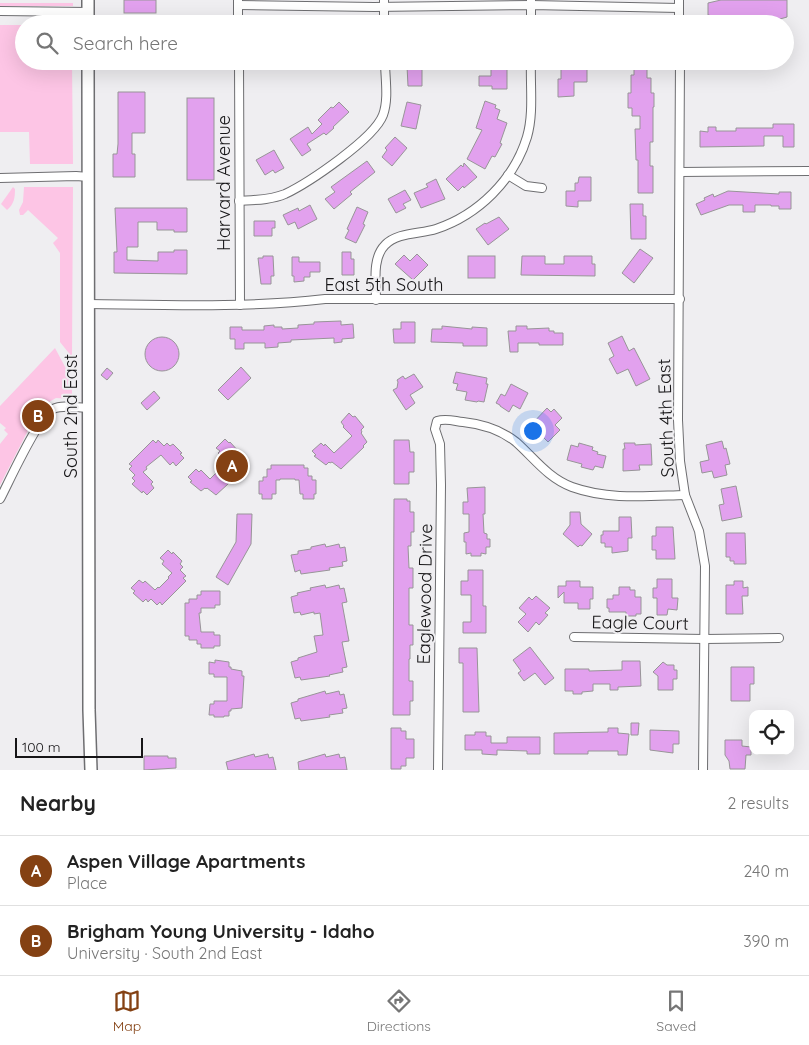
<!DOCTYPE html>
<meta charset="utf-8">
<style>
:root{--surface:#fff;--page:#f2f2f2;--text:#222;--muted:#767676;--line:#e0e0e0;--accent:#844113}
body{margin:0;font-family:Quicksand,sans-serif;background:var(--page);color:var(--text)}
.controls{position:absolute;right:15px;bottom:15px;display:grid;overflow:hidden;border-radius:10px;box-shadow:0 5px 20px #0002}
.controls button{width:45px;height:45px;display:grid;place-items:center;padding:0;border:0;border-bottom:1px solid var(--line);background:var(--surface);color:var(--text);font:25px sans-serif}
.scale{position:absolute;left:15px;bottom:12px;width:128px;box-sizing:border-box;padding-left:5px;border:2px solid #161517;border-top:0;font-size:14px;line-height:18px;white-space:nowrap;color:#161517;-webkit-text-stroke:4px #efeef1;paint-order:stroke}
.you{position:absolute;left:532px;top:430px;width:18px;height:18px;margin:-12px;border:4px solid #fff;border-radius:50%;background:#1a73e8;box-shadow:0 0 0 8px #1a73e833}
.badge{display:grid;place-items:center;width:32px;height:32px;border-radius:50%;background:var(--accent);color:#fff;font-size:16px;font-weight:700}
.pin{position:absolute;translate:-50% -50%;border:2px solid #fff;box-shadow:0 1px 5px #0006}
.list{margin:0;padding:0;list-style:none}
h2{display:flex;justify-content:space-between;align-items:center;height:65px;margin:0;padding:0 20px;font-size:21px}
h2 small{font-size:16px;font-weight:400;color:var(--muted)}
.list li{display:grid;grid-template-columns:32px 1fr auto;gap:15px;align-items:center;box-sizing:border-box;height:70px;padding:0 20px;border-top:1px solid var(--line)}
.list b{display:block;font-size:19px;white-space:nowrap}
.list p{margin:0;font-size:16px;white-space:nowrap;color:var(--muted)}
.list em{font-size:16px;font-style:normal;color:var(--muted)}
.icon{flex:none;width:28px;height:28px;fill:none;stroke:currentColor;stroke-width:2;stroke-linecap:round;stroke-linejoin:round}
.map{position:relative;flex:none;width:809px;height:770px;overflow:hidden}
.search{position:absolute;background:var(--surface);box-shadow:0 5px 20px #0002;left:15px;right:15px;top:15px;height:55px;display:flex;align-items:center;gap:12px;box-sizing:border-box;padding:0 18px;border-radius:28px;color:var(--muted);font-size:19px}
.sheet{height:205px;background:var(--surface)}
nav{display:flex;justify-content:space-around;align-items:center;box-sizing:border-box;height:70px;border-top:1px solid var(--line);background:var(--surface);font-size:14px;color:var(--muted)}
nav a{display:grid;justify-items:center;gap:2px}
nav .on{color:var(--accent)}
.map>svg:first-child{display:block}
</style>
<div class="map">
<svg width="809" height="770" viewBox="0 0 809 770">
<rect width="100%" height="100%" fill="#efeef1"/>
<g fill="#fdc5e5">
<rect x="0" y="3" width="73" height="3"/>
<path d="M0 25H24V61H72L73 164H30L29 132H0Z"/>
<path d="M13 187 15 189C15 198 14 204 7 210L1 204Z"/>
<path d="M24 187H73L72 357 60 342V253L53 243 58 238 28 210 23 215H20L19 210 23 202Z"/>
<path d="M55 348 72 380V399L56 398 40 407 0 485V444L8 434 4 430 6 428 0 423V406Z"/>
</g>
<g fill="#e2a1ee" stroke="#989598">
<rect x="124" y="0" width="32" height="13"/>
<path d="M721 0H787V17L780 19 782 24H721L722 18 708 15V3Z"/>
<path d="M634 62H647V78H651V93H654V107H653V142H650V166H653V193H638V160H636L635 129H640V116H632V108H628V93H631V75H634Z"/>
<path d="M491 64H507V89H492V86H479V76H491Z"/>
<path d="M407 66H422V86H408Z"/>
<path d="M561 66H587V82H574V96L558 97V79H561Z"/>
<path d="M118 92H145V133H132V154H135V177H113V154H117L118 144Z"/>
<rect x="187" y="98" width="27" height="82"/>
<path d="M485 101 496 105 495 108 500 110 497 119 507 123 500 143 502 144 495 157 492 156 485 169 467 159 482 130 476 128Z"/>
<path d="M339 102 349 112 333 127 334 128 326 135 324 133 307 144 311 150 302 156 290 139 308 127 312 134 322 124 318 120 331 107 333 108Z"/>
<path d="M407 102 421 105 416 129 401 126Z"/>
<path d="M773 124H794V147H783V136H764V146L700 147V131L708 132V127H716V131H736V128H773Z"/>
<path d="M395 137 407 148 392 166 382 157 387 150 385 148Z"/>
<path d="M274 150 284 168 275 173 273 170 265 175 256 160Z"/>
<path d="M367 161 375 172 350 192 352 194 334 209 325 199 335 192 331 187Z"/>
<path d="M464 163 477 177 464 188 463 186 458 191 446 179 461 165 463 167Z"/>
<path d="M579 177H591V201H578V207L566 206V191H575V183H578Z"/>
<path d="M436 179 445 199 421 208 414 193 428 187 426 184Z"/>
<path d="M405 190 411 200 403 204 406 208 396 213 388 199Z"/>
<path d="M728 191 779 194V192H791V209H779V206H771V205H755V212H743V205H729L701 215 696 204 705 200 704 198 713 194 714 197Z"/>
<path d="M630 204H643V216H646V239H631Z"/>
<path d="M310 205 317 219 298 229 295 222 288 225 283 215 298 208 299 211Z"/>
<path d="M357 207 368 212 363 224 365 225 356 243 345 238 349 230 347 229Z"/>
<path d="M115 208H187V232H174V230H157V222H138V247H127V260L158 261V252H174V250H187V274L114 273V252H117Z"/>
<path d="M499 217 509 229 488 245 476 229 485 223 486 224Z"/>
<path d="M254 221H275V228H272V236H254Z"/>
<path d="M640 249 653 258 634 283 622 273Z"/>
<path d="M342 252H351V259H354V275H342Z"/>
<path d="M417 254 428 265 413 280 395 264 404 255 410 261Z"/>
<path d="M263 256H273L274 276H271V284H261L258 258H263Z"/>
<rect x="468" y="256" width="27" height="22"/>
<path d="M522 256H545V264H564V256H592V264H595V276L521 275Z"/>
<path d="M292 257H299V262H320V272H310V277H304V281L294 282V276H292Z"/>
<path d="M341 321V325L353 324 354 338 342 339V342L334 343V338L291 340V342L278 343V347L265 348V343H244V349H235V339H230V327H242V330H264V326L274 325V327H282V329L298 328V325L314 324V322Z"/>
<path d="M401 322H415V343H394L393 329H401Z"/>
<path d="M442 326 472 329V327L487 328V346H463V343L431 342 432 329H442Z"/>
<path d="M516 326H527V329L549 328V331H554V333H563V345H539V343H518V352H510L508 331H516Z"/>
<path d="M622 336 629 351 634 348 650 379 636 386 628 369 617 374 609 359 614 356 608 343Z"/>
<circle cx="162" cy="354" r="17"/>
<path d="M241 367 251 378 228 400 218 390Z"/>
<path d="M107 368 113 373 107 380 101 375Z"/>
<path d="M456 372 487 378 486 384H488L484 402 478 401 477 402 465 400 467 392 456 390 458 384 453 383Z"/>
<path d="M414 374 423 387 410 395 415 403 406 410 393 390 397 388 398 382 397 380 403 376 405 379Z"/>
<path d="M511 384 528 393 520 409 513 405 509 412 500 406V405L496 403 501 394 505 396Z"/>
<path d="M154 391 160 398 147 410 141 403Z"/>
<path d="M547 408 551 412 554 409 562 418 555 425 560 430 548 442 531 425Z"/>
<path d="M349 413 353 417 355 416 364 427 361 430 362 432 361 433 367 442 363 446 364 447 341 469 332 462 330 463 329 462 326 465 314 456 316 455 312 451 321 443 324 446 325 444 334 453 352 436 343 427 344 426 341 422Z"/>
<path d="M225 439 229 443 230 442 240 453 236 456 238 458 236 459 242 468 239 472 240 473 216 495 207 488 206 489 205 488 201 491 190 482 192 481 188 477 196 469 199 472 201 470 210 479 227 462 218 453 220 451 216 448Z"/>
<path d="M153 440 156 443 158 440 164 446 167 443 170 446 173 444 182 453 180 454 184 458 176 466 173 462 170 465 161 455 146 467 147 469 143 472 153 482 151 484 154 488 147 495 143 491 142 493 132 484 135 481 132 478 135 475 129 469 132 466 129 464Z"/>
<path d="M394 440H409L410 452H414V472H409V484H394Z"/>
<path d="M722 441 724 449 726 448 730 464 725 465 727 475 714 478 712 471 702 473 700 462 709 460 706 445Z"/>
<path d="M579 443 593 447 592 450 598 452 597 454 606 456 603 468 595 466 593 470 581 467 582 464 567 460 571 445 578 447Z"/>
<path d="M624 443H635V445L651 444 652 465H639L640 470 623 471V449H625Z"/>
<path d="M271 465H304V468H308V476H312V480H316V494H314V499H303V494H300L299 480H295V479H280V480H276V494H272V499H262V494H259V481H263V477H267V469H271Z"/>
<path d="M736 486 742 517 722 521 719 505 724 504 721 489Z"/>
<path d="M485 487V514H483L484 533 487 534V539H490V547H486V554L481 553V556H471V553L466 554V542H464V533L469 532V514H463V502H468L467 488Z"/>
<path d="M394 499H407V501H410V512H414V532H411V546H408L409 568H413V588H409V625H413V645H410V659H409V681H413V701H410V715H393Z"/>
<path d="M570 512H580L581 524 592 534 582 546 580 545 578 547 563 534 570 525Z"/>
<path d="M237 514H252L251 544 228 585 216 577 236 542Z"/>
<path d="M619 517H631L632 538H628V551L612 553V547H605V543H601V535H603V531H619Z"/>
<path d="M656 527H673L675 559H656V550H652V536H656Z"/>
<path d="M726 533H745L746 564H734V561H730V557H726Z"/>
<path d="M325 544 326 547 339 544 340 548 345 547 347 561 342 562 343 566 329 568 330 570 301 574 300 570 295 572 291 555 298 554V551L311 549V547Z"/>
<path d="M168 550 172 554 173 552 182 561 180 564 183 567 180 570 186 576 183 578 186 581 162 605 160 602 157 605 151 599 148 602 146 599 143 602 133 593 135 591 131 588 139 580 143 583 145 581 155 590 158 587 159 588 169 578 168 577 172 573 162 564 164 561 160 558Z"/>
<path d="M468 570H483V606H486V633H463V622H471V595H461V581H468Z"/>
<path d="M657 579H672V598H678L677 610 668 609 667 615H657V598H653V588H657Z"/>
<path d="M566 581H580V587H593V599H590V609H578V603H564V592L558 598V586H566Z"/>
<path d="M734 581H743V588L748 587V596H742L743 614H726V585H734Z"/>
<path d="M325 585 326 588 339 585 340 589 344 588 347 602 342 603 349 641 342 642 347 667 342 668 343 672 329 675 330 676 301 680 300 677 295 678 291 662 298 660V658L317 652 314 636 323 635 320 613 314 614V612L301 615 300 612 294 613 291 597 298 595 297 593 311 590 310 588Z"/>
<path d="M619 587H630V590H635V597H641V614H636V616H626V612H609V608H607V599H613V595H619Z"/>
<path d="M201 591H220V605H215V608H201V613H199L201 632H214V635H220V646H214V648H201V644H197V640H189V636H185V603H189V599H197V595H201Z"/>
<path d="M536 596 550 608 545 613 548 615 539 625 536 622 528 632 518 622 526 614 519 608 529 597 532 600Z"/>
<path d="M530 647 554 678 545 685 535 673 524 681 518 673 521 671 513 660Z"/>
<path d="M459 648H477L479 712H463V663H459Z"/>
<path d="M215 660 229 662V667H231V669L242 671V676H244L242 708 231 709V711H229V716H224V717H214V715H209L210 704H214V701H227V677H214V674H209V662L215 663Z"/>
<path d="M622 661H640L641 686 618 687V690H610V684H593V691L582 692V694H573V691H565V669H589V671L622 670Z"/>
<path d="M663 662 667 665H674V670H677V679H673V690H658V676L653 672Z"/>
<path d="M731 667H754V684H750V701H731Z"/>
<path d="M325 691 326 694 339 691 340 695 344 694 347 708 342 709 343 713 329 715 330 717 301 721 300 718 295 719 291 703 298 701V699Z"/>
<path d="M631 723H639L638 735H631Z"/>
<path d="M391 728H401V731H406V739H414V758H406V766H401V769H391Z"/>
<path d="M608 728H618V733L629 734 627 755H618V751H588V754H554V733L608 732Z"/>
<path d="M650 730 679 731V744H673V753L650 750Z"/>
<path d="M475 732H486V736H491V743H507V737H540V754H527V751L497 750V755L482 754V750H465V735H475Z"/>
<path d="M725 740H742V746L751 747V755H746L745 769H730L729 761 725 755Z"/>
<path d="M254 754 255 757 268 754 269 758 273 757 276 770H228L226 762Z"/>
<path d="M325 754 326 757 339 754 340 758 345 757 347 770H299L298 762Z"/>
<path d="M144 756H168V758H176V768L144 770Z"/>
</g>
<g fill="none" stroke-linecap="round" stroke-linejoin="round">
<defs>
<g id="minor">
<path d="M384 0V24"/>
<path d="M238 1V24"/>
<path d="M238 5 374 7 531 5 679 8"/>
<path d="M0 11 88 12"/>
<path d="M531 24V0"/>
<path d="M679 24V0"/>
<path d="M239 61 240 305"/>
<path d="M680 61 678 420 680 461 685 495 699 531 705 566 703 770"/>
<path d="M680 172 809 171"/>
<path d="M508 175 526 186 542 188"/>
<path d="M0 178 76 176 89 177"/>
<path d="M239 201C254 200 271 200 285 194 308 183 374 139 383 115 389 99 385 78 385 61"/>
<path d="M376 300C376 282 372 258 385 245 397 232 421 234 436 229 478 215 514 180 527 137 534 113 530 86 531 61"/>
<path d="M89 304C168 305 247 308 325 299H680"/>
<path d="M0 499C9 482 39 415 53 409 63 404 78 408 89 408"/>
<path d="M574 637 705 639 779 638"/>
<path d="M438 770 441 485 440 444 435 429 437 421C446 418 454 421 463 422 482 424 501 430 516 442 534 458 548 478 572 487 608 500 647 496 685 495"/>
</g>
<g id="secondary">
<path d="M88 24V0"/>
<path d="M88 61 89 710 91 770"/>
</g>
</defs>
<use href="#minor" stroke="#6e6e71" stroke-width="10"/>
<use href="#secondary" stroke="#6e6e71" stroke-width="14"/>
<use href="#minor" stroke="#fff" stroke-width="8"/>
<use href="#secondary" stroke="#fff" stroke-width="11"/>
</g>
<g text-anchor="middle" stroke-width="4" stroke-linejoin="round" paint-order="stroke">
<g font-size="18" fill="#161517" stroke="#efeef1">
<text transform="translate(224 183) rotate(-90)" y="6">Harvard Avenue</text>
<text x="384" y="291">East 5th South</text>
<text transform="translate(71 416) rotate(-90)" y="6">South 2nd East</text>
<text transform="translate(666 418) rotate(-92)" y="6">South 4th East</text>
<text transform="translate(425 594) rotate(-89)" y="6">Eaglewood Drive</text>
<text transform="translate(640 623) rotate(1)" y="6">Eagle Court</text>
</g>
</g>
</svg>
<div class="controls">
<button><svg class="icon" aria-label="locate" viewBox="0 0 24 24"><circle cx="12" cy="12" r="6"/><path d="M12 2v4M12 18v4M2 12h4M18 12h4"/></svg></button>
</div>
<div class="scale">100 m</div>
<div class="you"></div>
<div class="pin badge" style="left:232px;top:466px">A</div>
<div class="pin badge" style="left:38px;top:416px">B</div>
<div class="search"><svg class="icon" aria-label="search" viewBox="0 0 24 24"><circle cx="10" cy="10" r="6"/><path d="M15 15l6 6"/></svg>Search here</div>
</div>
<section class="sheet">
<h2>Nearby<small>2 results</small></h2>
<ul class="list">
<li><span class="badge">A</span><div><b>Aspen Village Apartments</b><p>Place</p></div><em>240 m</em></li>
<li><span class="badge">B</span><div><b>Brigham Young University - Idaho</b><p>University · South 2nd East</p></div><em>390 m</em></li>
</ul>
</section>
<nav>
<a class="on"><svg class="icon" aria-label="map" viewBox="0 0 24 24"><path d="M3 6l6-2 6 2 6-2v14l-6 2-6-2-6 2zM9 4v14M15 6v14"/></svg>Map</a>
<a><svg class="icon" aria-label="directions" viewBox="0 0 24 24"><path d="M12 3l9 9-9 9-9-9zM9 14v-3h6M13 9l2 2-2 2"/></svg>Directions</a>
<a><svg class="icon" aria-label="saved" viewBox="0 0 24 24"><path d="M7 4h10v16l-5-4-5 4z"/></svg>Saved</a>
</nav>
